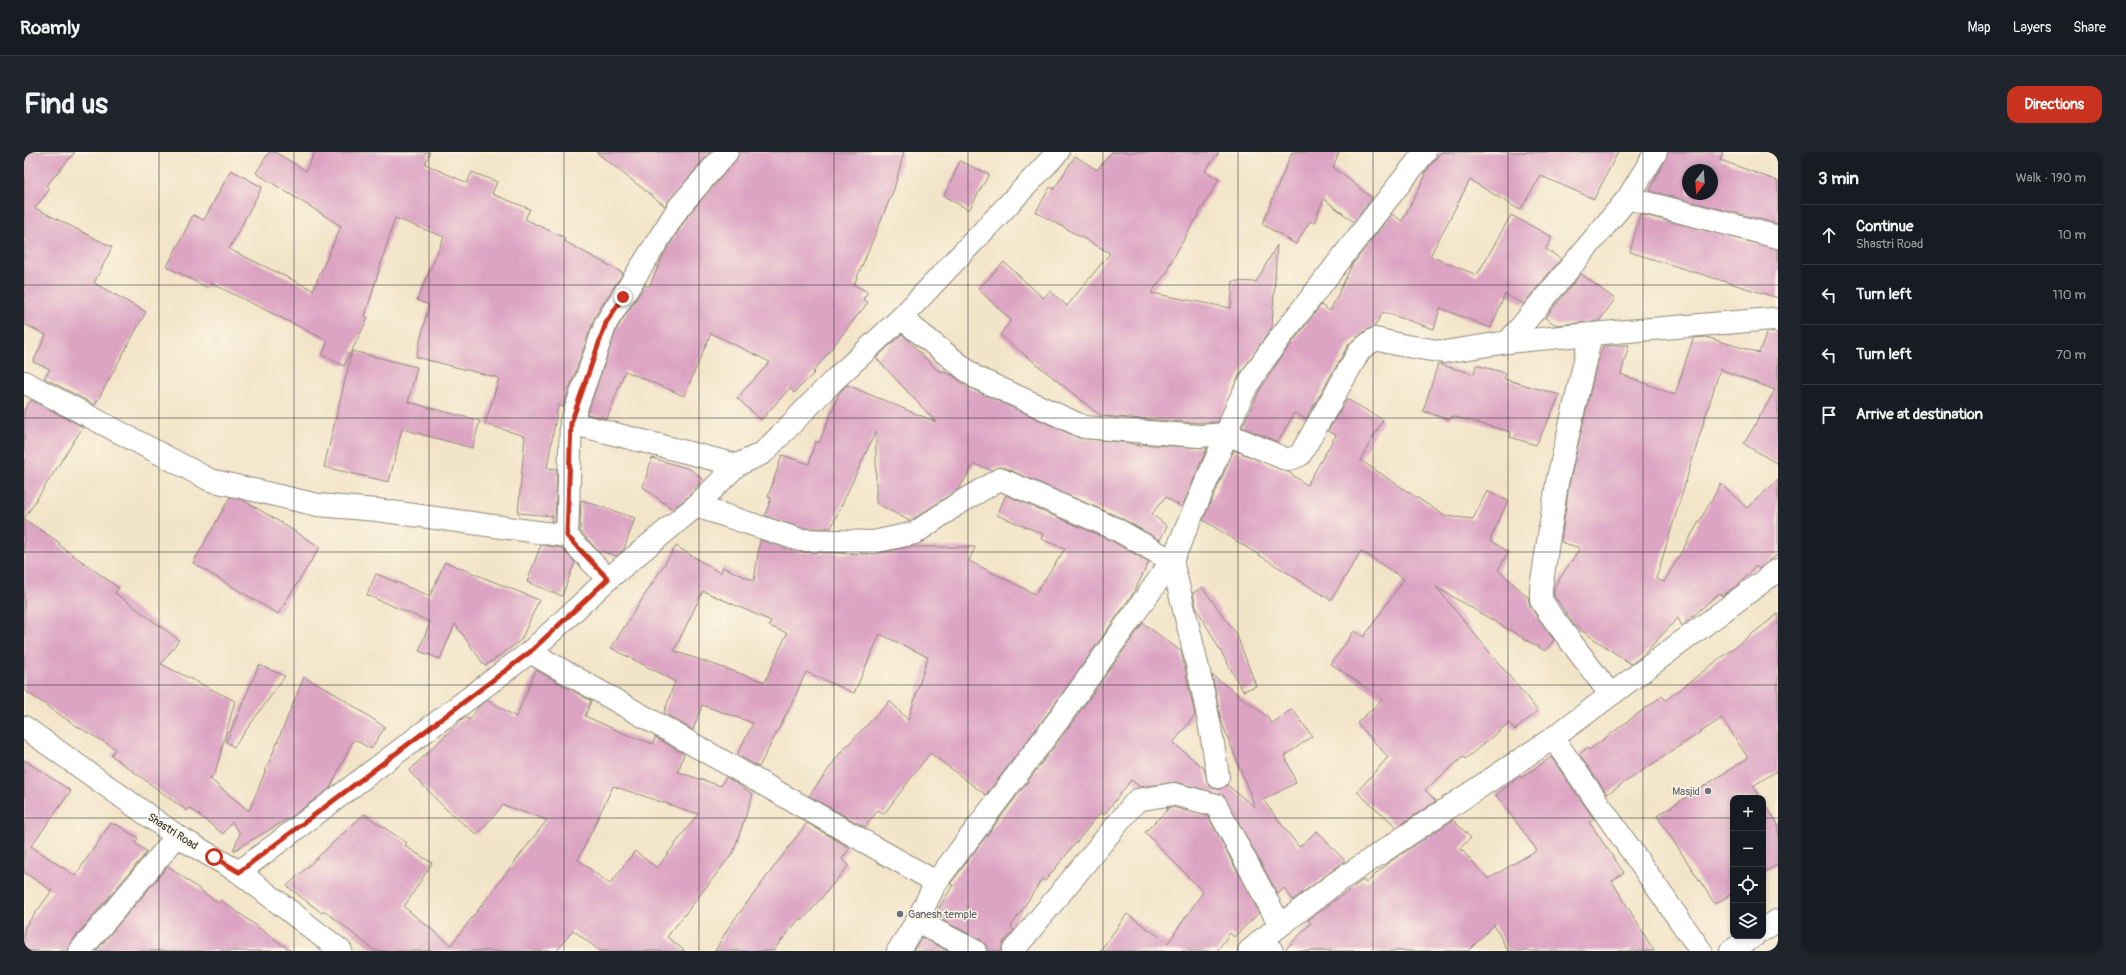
<!DOCTYPE html>
<meta charset="utf-8">
<style>
:root{--surface:#171b24;--page:#20242c;--text:#f1f3f6;--muted:#9ea1a6;--line:#363941;--accent:#c8321e}
body{margin:0;font-family:Pangolin,sans-serif;background:var(--page);color:var(--text)}
.controls{position:absolute;right:12px;bottom:12px;display:grid;overflow:hidden;border-radius:8px;box-shadow:0 2px 6px #0003}
.controls button{width:36px;height:36px;display:grid;place-items:center;padding:0;border:0;border-bottom:1px solid var(--line);background:var(--surface);color:var(--text);font:20px sans-serif}
.compass{position:absolute;left:1658px;top:12px;width:36px;height:36px;border-radius:50%;background:var(--surface);box-shadow:0 2px 6px #0003;rotate:197deg}
.stop{position:absolute;width:12px;height:12px;margin:-9px;border:3px solid #c8321e;border-radius:50%;background:#fff}
.stop.end{background:#c8321e;border-color:#fff;box-shadow:0 1px 4px #0008}
.list{margin:0;padding:0;list-style:none}
h2{display:flex;justify-content:space-between;align-items:center;height:52px;margin:0;padding:0 16px;font-size:17px}
h2 small{font-size:13px;font-weight:400;color:var(--muted)}
.list li{display:grid;grid-template-columns:26px 1fr auto;gap:12px;align-items:center;box-sizing:border-box;height:60px;padding:0 16px;border-top:1px solid var(--line)}
.list b{display:block;font-size:15px;white-space:nowrap}
.list p{margin:0;font-size:13px;white-space:nowrap;color:var(--muted)}
.list em{font-size:13px;font-style:normal;color:var(--muted)}
.icon{flex:none;width:22px;height:22px;fill:none;stroke:currentColor;stroke-width:2;stroke-linecap:round;stroke-linejoin:round}
.map{position:relative;flex:none;width:1754px;height:799px;overflow:hidden;border-radius:12px}
header{display:flex;align-items:center;gap:24px;box-sizing:border-box;height:56px;padding:0 20px;background:var(--surface);border-bottom:1px solid var(--line)}
header strong{font-size:19px}
nav{display:flex;gap:22px;margin-inline-start:auto;font-size:14px}
.intro{display:flex;align-items:center;justify-content:space-between;box-sizing:border-box;height:96px;padding:0 24px}
h1{margin:0;font-size:28px}
.button{padding:10px 18px;border-radius:12px;background:var(--accent);color:#fff;font-size:14px;font-weight:700}
main{display:flex;gap:24px;padding:0 24px}
aside{flex:1;background:var(--surface);border-radius:12px;box-shadow:0 2px 6px #0003}
.map>svg:first-child{display:block}
</style>
<header>
<strong>Roamly</strong>
<nav><a>Map</a><a>Layers</a><a>Share</a></nav>
</header>
<div class="intro"><h1>Find us</h1><a class="button">Directions</a></div>
<main>
<div class="map">
<svg width="1754" height="799" viewBox="0 0 1754 799">
<rect width="100%" height="100%" fill="#fcf5e5"/>
<filter id="ink" filterUnits="userSpaceOnUse"><feTurbulence type="fractalNoise" baseFrequency=".025" numOctaves="2"/><feDisplacementMap in="SourceGraphic" scale="8" xChannelSelector="R" yChannelSelector="G"/><feConvolveMatrix kernelMatrix="1 2 1 2 8 2 1 2 1" color-interpolation-filters="sRGB"/></filter>
<filter id="wash" filterUnits="userSpaceOnUse"><feTurbulence type="fractalNoise" baseFrequency=".012" numOctaves="4" result="noise"/><feDisplacementMap in="SourceGraphic" scale="16" xChannelSelector="R" yChannelSelector="G"/><feGaussianBlur stdDeviation="0.9" result="paint"/><feColorMatrix in="noise" values="0 0 0 0 0 0 0 0 0 0 0 0 0 0 0 0 0 1.4 0 .05"/><feComposite in="paint" operator="in"/></filter>
<g filter="url(#wash)">
<rect width="100%" height="100%" fill="#f2e4c8"/>
<g id="blocks">
<g fill="#dca3c3" fill-rule="evenodd">
<path d="M0 0H51L22 34 26 37 11 56 88 95 70 131 122 160 71 253 20 226 26 217 9 210 22 183 0 172Z"/>
<path d="M245 0H251L282 19 291 0H406L401 12 443 31 448 20 473 30 468 42 506 57 501 67 541 86 540 89 599 121 571 164 539 255 534 253 523 316 533 317 531 370 527 369 529 364 494 361 501 284 461 272 475 226 392 205 405 153 393 148 420 85 371 66 341 164 344 166 320 214 298 203 304 189 187 131 184 136 143 115 169 63 180 68 207 18 238 35 205 97 289 138 317 74 232 21Z"/>
<path d="M572 0H686L641 54Z"/>
<path d="M715 0H880L870 37 830 133 844 140 839 147 844 150 789 220H791L770 241 766 236 737 268 713 246 746 210 687 181 660 244 601 219 583 267 563 262 593 176 621 133 625 135 640 102 665 62 712 8Z"/>
<path d="M1088 0H1195L1181 19 1195 27 1144 115 1146 116 1127 141 1207 156 1209 129 1232 130 1253 93 1248 175 1215 224 1194 270 1175 271 1077 264 976 183 987 168 954 137 980 110 1019 146 1026 139 1043 154 1086 101 1012 60 1026 35 1030 37 1051 4 1073 18Z"/>
<path d="M1268 0H1315L1309 15 1348 46 1330 70 1300 47 1290 71 1286 69 1272 92 1238 72Z"/>
<path d="M1417 0H1594L1570 47 1517 24 1496 58 1446 28 1406 104 1453 123 1487 63 1528 85 1522 97 1537 107 1499 152 1481 142 1467 176 1416 156 1410 177 1359 160 1350 175 1344 177 1325 192 1282 267 1270 261 1254 290 1218 275 1237 236 1258 204 1297 153 1306 159 1328 113 1368 62 1378 69 1402 23 1400 22Z"/>
<path d="M1644 0H1699L1696 8 1754 29V72L1626 39ZM1664 18H1688V42H1664Z"/>
<path d="M936 9 965 22 945 58 920 44Z"/>
<path d="M1616 62 1754 97V146L1606 100Z"/>
<path d="M1557 122 1591 147 1575 169 1532 173 1521 166Z"/>
<path d="M1743 180 1754 181V312L1720 292 1751 238 1696 217 1632 427 1640 430 1697 332 1723 356 1754 328V402L1735 417 1732 414 1716 431 1698 444 1695 441 1658 474 1654 466 1617 505 1607 512 1551 474 1530 444V435L1556 396 1537 390 1545 333 1571 219 1579 194 1605 193 1597 222 1651 243 1669 186 1682 185 1735 201Z"/>
<path d="M878 182 913 218 928 223 946 236 1055 286 1106 291 1117 295 1112 292 1183 296 1158 355 1141 345 1128 362 1143 374 1136 388 1097 366 981 316 975 315 967 318 950 312 935 337 886 369 852 351V279L807 376H778L741 364 747 346 744 345 758 303 785 312 791 290 795 291 815 241 823 233 912 270 852 206Z"/>
<path d="M328 199 393 215 384 250 456 269 448 296 378 277 365 330 300 315Z"/>
<path d="M1414 212 1450 222 1452 213 1482 221 1480 227 1536 243 1512 293 1486 285 1487 280 1428 264 1426 268 1399 259Z"/>
<path d="M1323 247 1359 268 1336 308 1421 364 1449 367 1463 339 1484 349 1466 388 1484 400 1474 418 1504 445 1506 455 1530 488 1521 499 1412 435 1514 559 1491 578 1485 571 1441 607 1439 605 1401 638 1412 649 1373 675 1333 640 1364 605 1333 571 1359 547 1307 512 1330 479 1340 485 1380 427 1337 399 1307 448 1179 368 1210 298 1264 320 1283 333 1312 283 1304 279Z"/>
<path d="M7 248 59 275 0 367 36 391 35 393 95 436 91 441 155 488 137 512 211 549 191 621 186 627 225 659 280 525 302 536 361 575 347 597 330 587 306 636 267 665 209 699 216 681 208 670 199 682 166 656 163 659 87 603 92 597 51 573 0 538V258Z"/>
<path d="M628 306 666 317 679 327 664 345 648 357 619 335Z"/>
<path d="M982 343 1086 388 1125 410 1110 440 1022 564 962 643 906 601 860 662 854 658 841 675 785 644 817 600 866 549 884 568 904 505 856 482 830 541 782 520 766 555 735 615 713 603 729 571 678 553 669 578 640 561 651 529 587 496 652 394 696 421 699 415 730 429 736 388 776 400 849 402 884 395H951L945 409 1011 442 1041 397 1017 387 1019 382 973 363ZM679 439 747 469 745 474 763 481 741 530 650 499Z"/>
<path d="M206 345 219 348 246 364 296 395 254 462 169 411Z"/>
<path d="M557 348 611 366 600 397 592 404 577 399 576 401 556 379Z"/>
<path d="M517 393 537 396 551 410 538 444 503 430Z"/>
<path d="M421 410 515 448 497 488 461 514 431 472 416 507 395 499 406 470 343 443 352 422 406 444Z"/>
<path d="M1178 435 1212 481 1232 534 1219 539 1172 455 1169 441Z"/>
<path d="M1754 462V618L1729 634 1737 646H1709V741L1691 752 1633 664 1724 606 1698 566 1583 642 1555 602 1563 596 1565 598 1638 544 1642 548Z"/>
<path d="M1119 471 1157 499 1171 563 1149 591 1180 616 1184 632 1189 636 1196 637 1203 633 1231 655 1197 568 1188 523 1244 565 1247 572 1268 557 1288 584 1261 604 1272 631 1239 648 1275 695 1293 679 1321 709 1269 748 1260 736 1254 742 1199 643 1152 630 1116 635 1107 628 1080 663 1077 660 1021 729 1018 727 987 775 990 778 979 791 977 799H963L962 793 957 788 910 764 929 733 926 732 1042 579Z"/>
<path d="M235 513 261 524 210 595 202 590Z"/>
<path d="M512 518 567 549 561 564 601 582 629 592 631 585 660 602 654 620 697 634 702 625 729 642 709 701 643 785 661 799H576L549 778 533 799H351L301 759 298 761 263 734 340 662 383 691 381 694 408 711 380 755 427 793 523 668 479 653 453 683 423 658 385 619 438 567 441 565 446 568 454 555 464 548 492 565ZM589 634 674 662 633 716 611 699 586 732 554 708Z"/>
<path d="M1527 605 1570 667 1565 670 1600 721 1588 729 1630 799H1484L1470 773 1444 799H1260L1287 771 1284 768 1339 728 1342 731 1364 711 1429 668 1447 686 1436 696 1464 727 1513 698 1472 643 1496 624 1497 626Z"/>
<path d="M0 608 47 639 7 694 51 724 87 671 91 673 92 672 114 686 111 691 123 700 46 791 44 799H0V776L28 739 0 720Z"/>
<path d="M1739 649 1754 672V712L1739 721Z"/>
<path d="M1148 655 1184 664 1235 761 1210 785 1206 781 1193 799H1076L1103 762 1144 791 1179 740 1121 680 1144 657 1142 656Z"/>
<path d="M783 671 826 696 818 707 825 713 779 768 776 766 749 799H691L704 776Z"/>
<path d="M144 714 194 751 197 748 267 799H72Z"/>
<path d="M897 785 924 799H889Z"/>
</g>
</g>
</g>
<g filter="url(#ink)">
<use href="#blocks" fill-opacity="0" stroke="#8e887a" stroke-width="1"/>
<g fill="none" stroke-linecap="round" stroke-linejoin="round">
<defs>
<g id="minor">
<path d="M1604 46 1754 85"/>
<path d="M877 166 951 225 1060 275 1175 284 1203 282 1264 308 1276 303 1336 198 1351 187 1377 193 1420 200 1484 190 1567 182 1748 167 1754 169"/>
<path d="M1567 182 1533 331 1517 436V448L1526 462 1586 542"/>
<path d="M1484 190 1604 46 1632 0"/>
<path d="M0 230 186 328 294 353 353 358 543 384"/>
<path d="M547 271 713 313"/>
<path d="M672 354 776 388 849 390 891 381 932 353 976 327 1092 377 1148 409 1203 282C1216 233 1252 191 1283 151 1322 100 1361 50 1401 0"/>
<path d="M584 427 543 384 547 271 582 171 655 55 703 0"/>
<path d="M506 500 912 730"/>
<path d="M1529 586 1677 799"/>
<path d="M215 720 506 500 584 427 672 354 713 313 739 301 807 231 877 166 1034 0"/>
<path d="M893 769 951 799"/>
<path d="M1739 778 1754 768"/>
<path d="M56 799 153 684"/>
<path d="M874 799 893 769 912 730 1032 571 1148 409C1166 481 1184 552 1194 625"/>
<path d="M989 799 1113 648 1149 642 1192 653 1256 773"/>
<path d="M1225 799 1239 787"/>
<path d="M1248 799 1239 787 1310 732 1529 586 1754 418"/>
<path d="M1707 799 1730 784"/>
</g>
<path id="tertiary" d="M0 575 153 684 215 720 317 799"/>
</defs>
<use href="#minor" stroke="#8e887a" stroke-width="24"/>
<use href="#tertiary" stroke="#8e887a" stroke-width="24"/>
<use href="#minor" stroke="#fff" stroke-width="22"/>
<use href="#tertiary" stroke="#fff" stroke-width="22"/>
</g>
</g>
<g fill="none" stroke-linecap="round" stroke-linejoin="round" filter="url(#ink)">
<path stroke="#c8321e" stroke-width="5" d="M190 705 215 720 506 500 584 427 543 384 547 271 582 171 599 145"/>
</g>
<path fill="none" stroke="#2b2b2b" stroke-width="1" stroke-opacity="0.55" d="M135 0V799M270 0V799M405 0V799M540 0V799M675 0V799M810 0V799M944 0V799M1079 0V799M1214 0V799M1349 0V799M1484 0V799M1619 0V799M0 133H1754M0 266H1754M0 400H1754M0 533H1754M0 666H1709M1739 666H1754"/>
<g fill="#6b7280" stroke="#fcf5e5" stroke-width="1.5">
<circle cx="1684" cy="639" r="4"/>
<circle cx="876" cy="762" r="4"/>
</g>
<g text-anchor="middle" stroke-width="3" stroke-linejoin="round" paint-order="stroke">
<g font-size="11" fill="#5b616d" stroke="#fcf5e5" text-anchor="end">
<text x="1676" y="643">Masjid</text>
<text x="884" y="766" text-anchor="start">Ganesh temple</text>
</g>
<g font-size="11" fill="#2b2b2b" stroke="#fcf5e5">
<text transform="translate(149 679) rotate(33)" y="4">Shastri Road</text>
</g>
</g>
</svg>
<div class="controls">
<button>+</button>
<button>−</button>
<button><svg class="icon" aria-label="locate" viewBox="0 0 24 24"><circle cx="12" cy="12" r="6"/><path d="M12 2v4M12 18v4M2 12h4M18 12h4"/></svg></button>
<button><svg class="icon" aria-label="layers" viewBox="0 0 24 24"><path d="M12 4l9 5-9 5-9-5zM3 14l9 5 9-5"/></svg></button>
</div>
<svg class="compass" viewBox="-18 -18 36 36"><path d="M0-13l5 13h-10z" fill="#e53935"/><path d="M0 13l5-13h-10z" fill="#9ea1a6"/></svg>
<div class="stop" style="left:190px;top:705px"></div>
<div class="stop end" style="left:599px;top:145px"></div>
</div>
<aside>
<h2>3 min<small>Walk · 190 m</small></h2>
<ul class="list">
<li><svg class="icon" aria-label="ahead" viewBox="0 0 24 24"><path d="M12 20V5M6 11l6-6 6 6"/></svg><div><b>Continue</b><p>Shastri Road</p></div><em>10 m</em></li>
<li><svg class="icon" aria-label="left" viewBox="0 0 24 24"><path d="M17 20v-9H6M10 6l-5 5 5 5"/></svg><div><b>Turn left</b></div><em>110 m</em></li>
<li><svg class="icon" aria-label="left" viewBox="0 0 24 24"><path d="M17 20v-9H6M10 6l-5 5 5 5"/></svg><div><b>Turn left</b></div><em>70 m</em></li>
<li><svg class="icon" aria-label="arrive" viewBox="0 0 24 24"><path d="M6 21V4h12l-3 4 3 4H6"/></svg><div><b>Arrive at destination</b></div></li>
</ul>
</aside>
</main>
